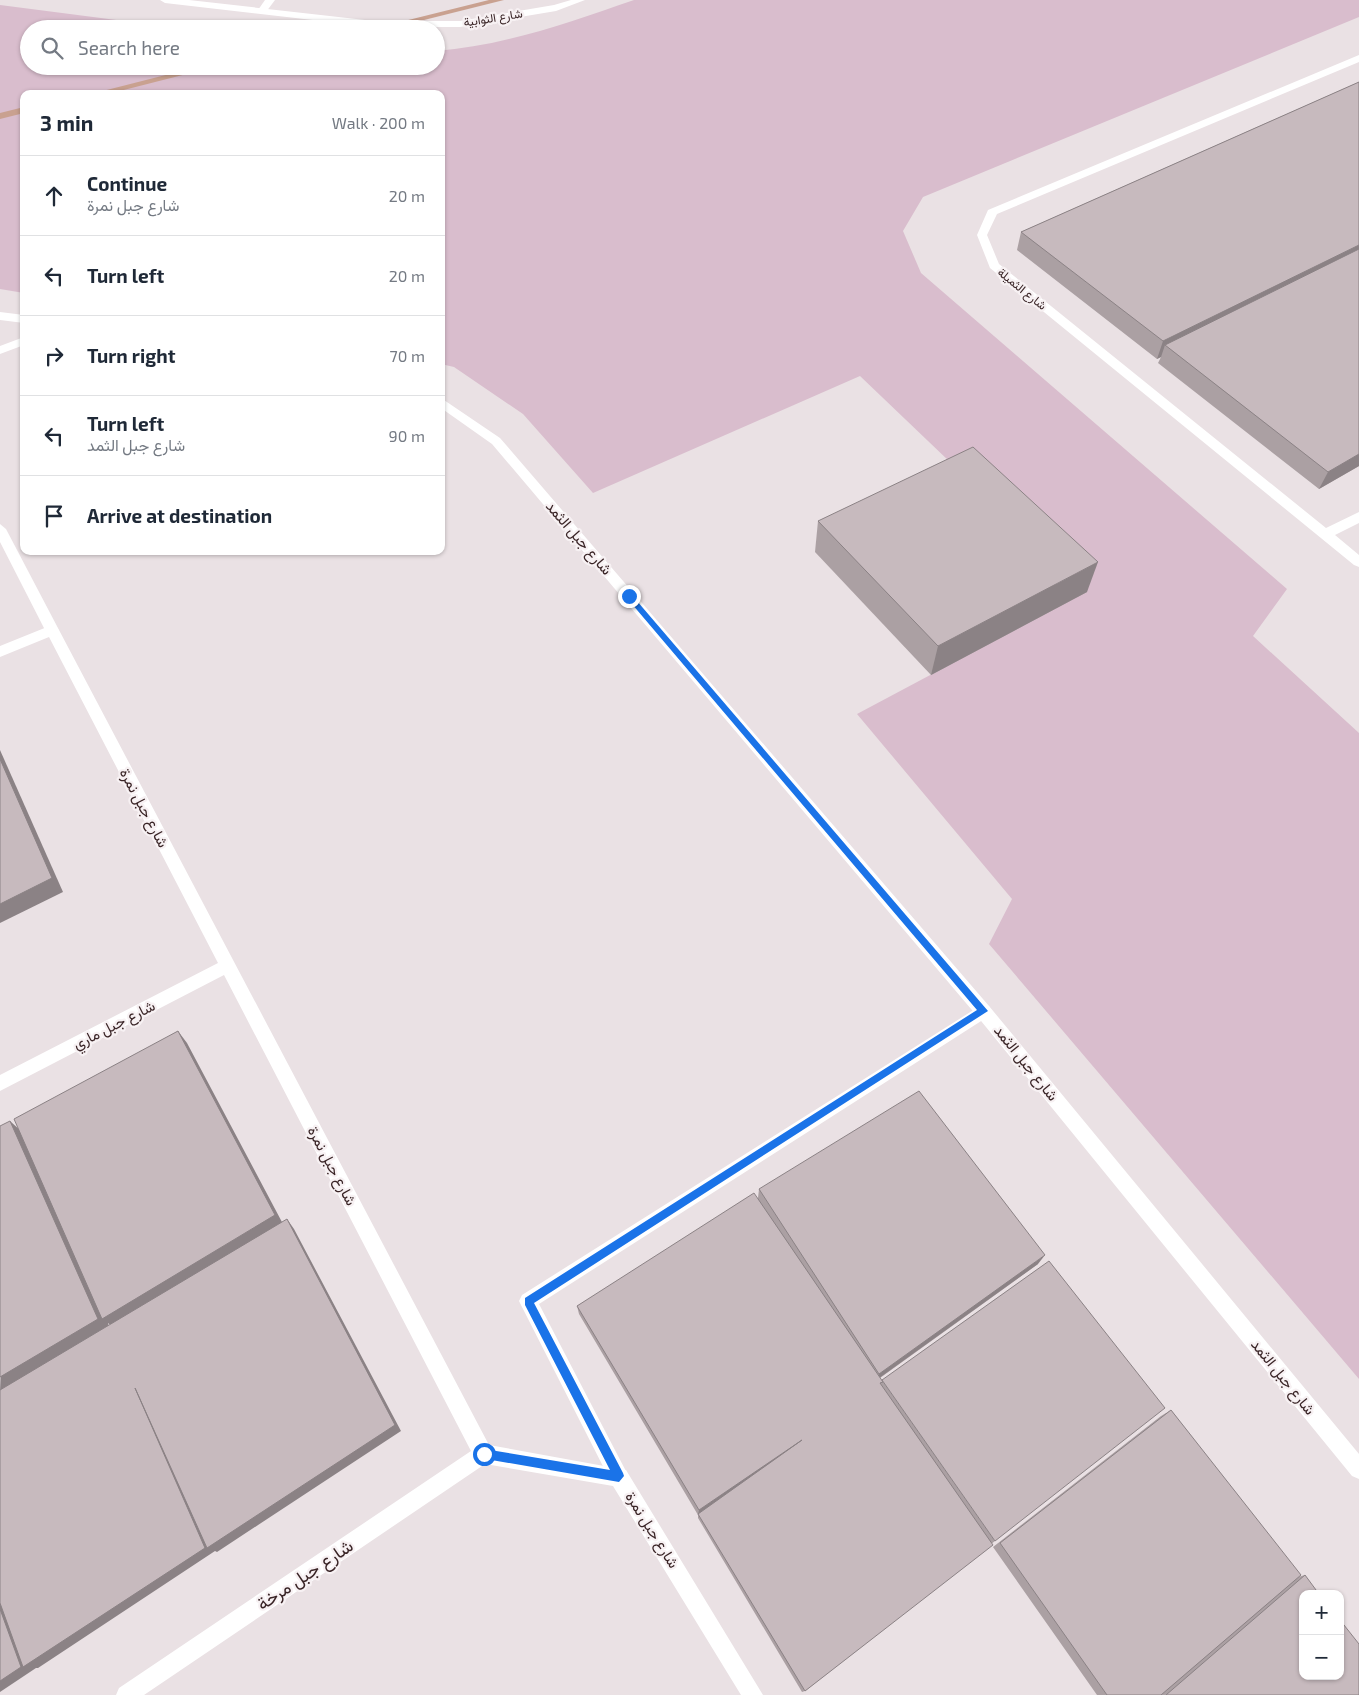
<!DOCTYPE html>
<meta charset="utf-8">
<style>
:root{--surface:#fff;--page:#f2f2f3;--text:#1f2937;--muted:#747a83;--line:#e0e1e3}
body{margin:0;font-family:"Exo 2",Vazirmatn,sans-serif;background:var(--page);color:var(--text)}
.controls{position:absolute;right:15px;bottom:15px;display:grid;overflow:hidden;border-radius:10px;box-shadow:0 1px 4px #0004}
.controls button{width:45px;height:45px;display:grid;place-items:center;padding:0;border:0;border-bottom:1px solid var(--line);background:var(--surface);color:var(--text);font:25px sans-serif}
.stop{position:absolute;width:15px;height:15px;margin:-11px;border:4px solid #1a73e8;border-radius:50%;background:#fff}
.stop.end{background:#1a73e8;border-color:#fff;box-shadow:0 1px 5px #0008}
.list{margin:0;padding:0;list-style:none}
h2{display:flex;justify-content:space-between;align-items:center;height:65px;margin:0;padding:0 20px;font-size:21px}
h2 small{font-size:16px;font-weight:400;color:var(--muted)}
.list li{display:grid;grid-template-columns:32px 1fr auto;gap:15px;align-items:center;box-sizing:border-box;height:80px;padding:0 20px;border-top:1px solid var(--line)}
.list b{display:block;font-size:19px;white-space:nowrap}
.list p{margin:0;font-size:16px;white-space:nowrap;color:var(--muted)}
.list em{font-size:16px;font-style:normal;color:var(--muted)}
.icon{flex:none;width:28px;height:28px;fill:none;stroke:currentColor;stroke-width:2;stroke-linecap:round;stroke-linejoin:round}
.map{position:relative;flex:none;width:1359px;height:1695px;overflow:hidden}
.search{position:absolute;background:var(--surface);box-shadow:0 1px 4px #0004;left:20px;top:20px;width:425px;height:55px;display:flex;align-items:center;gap:12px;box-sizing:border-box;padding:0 18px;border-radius:28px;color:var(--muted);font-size:19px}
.panel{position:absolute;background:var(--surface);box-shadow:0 1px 4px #0004;left:20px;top:90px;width:425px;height:465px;border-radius:10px}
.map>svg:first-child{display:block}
</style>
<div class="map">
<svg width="1359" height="1695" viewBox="0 0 1359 1695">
<rect width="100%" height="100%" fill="#eae1e4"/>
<path fill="#d9bdcd" d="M634 0H1359V17L923 197 903 231 921 273 1287 589 1253 636 1359 733V1379L989 944 1012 899 857 714 1086 592 860 376 593 493 523 414 454 367 441 364V94H24V293L0 289V5L186 29H29V66H436V51C504 46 570 22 634 0Z"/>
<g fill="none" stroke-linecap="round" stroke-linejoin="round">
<g fill="#c9a190" fill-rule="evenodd">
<path d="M489 0H504L388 29H372Z"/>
<path d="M201 66H218L108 94H91Z"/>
<path d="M24 107V113L0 119V113Z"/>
</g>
<g fill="#fff" fill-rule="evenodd">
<path d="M265 0H275L266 12H260L258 10Z"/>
<path d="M0 524 6 529 59 630 57 634H47L45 630 0 542Z"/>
<path d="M983 1004 989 1006 991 1011 989 1016 539 1304 629 1477 626 1484 619 1487 612 1484 522 1307 519 1301 522 1295Z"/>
</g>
<g fill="#fff" fill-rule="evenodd">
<path d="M160 0H189L374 21H460L554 5 571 0H585L556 11 460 27H374L165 3Z"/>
<path d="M1359 55V62L997 214 987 235 999 264 1326 528 1359 512V523L1335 535 1359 555V567L1354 565 990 268 977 235 988 210Z"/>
<path d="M0 312 24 315V323L0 320Z"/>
<path d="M24 337V345L0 354V346Z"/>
<path d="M441 398 500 438 989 1006 1359 1454V1479L1352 1476 977 1016 492 444 441 408Z"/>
<path d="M52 625 59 630 489 1445 626 1470 763 1695H741L613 1486 485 1464 144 1695H116L119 1688 471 1451 224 975 0 1091V1075L218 963 49 637 0 657V646Z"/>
</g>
</g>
<g fill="#aba0a3">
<path d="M1359 82V466L1319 489 1158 363 1161 357 1157 359 1017 250 1021 232Z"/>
<path d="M818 521 1087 592 931 675 815 552Z"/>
<path d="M759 1189 1038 1264 880 1378 882 1381V1380L995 1541 805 1691 802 1692 698 1518V1515L579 1314 577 1306 758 1198Z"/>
<path d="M1171 1410 1298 1577 1305 1575 1359 1695H1097L993 1547 1161 1416Z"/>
</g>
<g fill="#8b8285">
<path d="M1359 245V258L1165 345 1161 357 1157 359 1163 341Z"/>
<path d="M1359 454V466L1319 489 1328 472Z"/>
<path d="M1098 562 1087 592 931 675 938 646Z"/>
<path d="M0 750 63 892 0 923Z"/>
<path d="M178 1031 187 1043 283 1224 113 1327 108 1323 109 1327 0 1392 10 1121 22 1132Z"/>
<path d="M287 1219 294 1229 401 1431 217 1552 215 1551 38 1668H36L0 1692V1572L135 1388Z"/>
<path d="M1045 1255 1038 1264 875 1381 879 1374Z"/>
<path d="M802 1440 799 1446 698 1515 699 1510Z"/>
</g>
<g fill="#c7babe" stroke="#8b8285">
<path d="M1359 82V245L1163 341 1021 232Z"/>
<path d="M1359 249V454L1328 472 1165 345Z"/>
<path d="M973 447 1098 562 938 646 818 521Z"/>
<path d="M0 759 52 878 0 904Z"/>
<path d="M178 1031 275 1215 102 1319 14 1119Z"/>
<path d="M919 1091 1045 1255 879 1374 759 1189Z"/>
<path d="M10 1121 98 1319 0 1377V1126Z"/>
<path d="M754 1193 883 1382 880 1383 993 1545 805 1691 698 1514 802 1440 699 1510 577 1306Z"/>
<path d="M287 1219 395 1425 207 1548 135 1388 205 1548 23 1667 0 1603V1390Z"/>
<path d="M1049 1261 1165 1408 995 1541 882 1380Z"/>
<path d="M1171 1410 1301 1575 1161 1695H1107L1000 1543Z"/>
<path d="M1305 1575 1319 1594H1303V1676H1340V1620L1359 1644V1695H1166Z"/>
<path d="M0 1609 21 1667 0 1681Z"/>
</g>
<path fill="#1a73e8" d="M626 594H631L988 1011 534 1303 623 1473 624 1476 619 1482 480 1458V1450L484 1449 610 1470 525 1305V1298L977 1010 626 597Z"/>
<g text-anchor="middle" stroke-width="4.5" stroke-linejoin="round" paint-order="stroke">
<g font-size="12" fill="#392426" stroke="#f7f1f3">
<text transform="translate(493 18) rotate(-9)" y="4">شارع الثوابية</text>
<text transform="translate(1022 289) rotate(39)" y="4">شارع الثميلة</text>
</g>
<g font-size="15" fill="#392426" stroke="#f7f1f3">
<text transform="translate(579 538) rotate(49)" y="5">شارع جبل الثمد</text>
<text transform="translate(144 808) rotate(62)" y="5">شارع جبل نمرة</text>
<text transform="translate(114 1025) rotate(-27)" y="5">شارع جبل ماري</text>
<text transform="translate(1026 1063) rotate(51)" y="5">شارع جبل الثمد</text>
<text transform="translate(332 1166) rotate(62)" y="5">شارع جبل نمرة</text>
<text transform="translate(1283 1377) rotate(51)" y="5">شارع جبل الثمد</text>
<text transform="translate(652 1530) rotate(58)" y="5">شارع جبل نمرة</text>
</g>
<g font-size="18" fill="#392426" stroke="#f7f1f3">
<text transform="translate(305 1575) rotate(-34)" y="6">شارع جبل مرخة</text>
</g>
</g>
</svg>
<div class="controls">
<button>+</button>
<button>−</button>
</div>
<div class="stop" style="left:484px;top:1454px"></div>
<div class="stop end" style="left:629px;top:596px"></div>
<div class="search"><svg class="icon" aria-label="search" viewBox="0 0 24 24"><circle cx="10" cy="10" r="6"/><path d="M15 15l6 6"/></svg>Search here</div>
<section class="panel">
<h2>3 min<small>Walk · 200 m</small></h2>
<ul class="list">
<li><svg class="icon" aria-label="ahead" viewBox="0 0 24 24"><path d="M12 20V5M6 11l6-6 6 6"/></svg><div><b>Continue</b><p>شارع جبل نمرة</p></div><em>20 m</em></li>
<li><svg class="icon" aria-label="left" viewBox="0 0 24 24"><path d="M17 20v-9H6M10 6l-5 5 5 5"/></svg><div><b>Turn left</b></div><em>20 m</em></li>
<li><svg class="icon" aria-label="right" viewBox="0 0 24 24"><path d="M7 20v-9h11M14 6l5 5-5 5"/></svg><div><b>Turn right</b></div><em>70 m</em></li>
<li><svg class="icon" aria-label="left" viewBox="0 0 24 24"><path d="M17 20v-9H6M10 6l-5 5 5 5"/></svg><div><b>Turn left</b><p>شارع جبل الثمد</p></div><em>90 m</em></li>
<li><svg class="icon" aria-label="arrive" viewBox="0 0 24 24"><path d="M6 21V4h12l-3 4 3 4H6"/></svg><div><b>Arrive at destination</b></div></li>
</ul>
</section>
</div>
